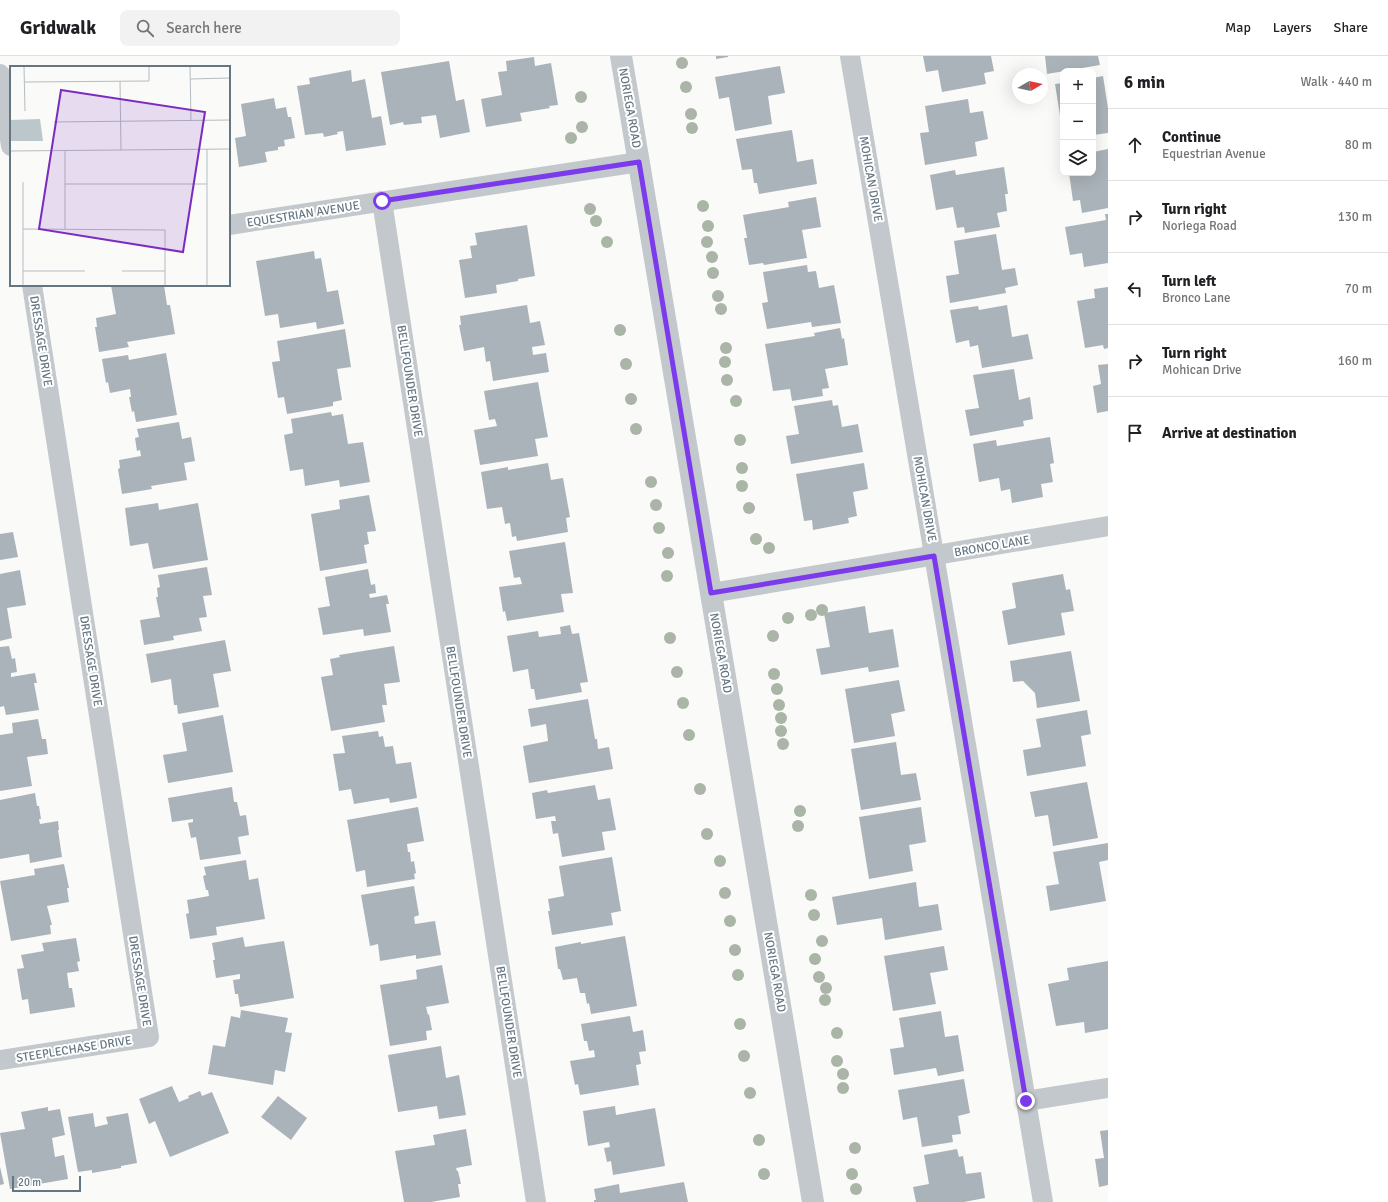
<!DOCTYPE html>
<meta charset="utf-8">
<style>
:root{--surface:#fff;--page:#f2f2f2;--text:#202124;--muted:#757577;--line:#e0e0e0}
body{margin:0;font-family:Signika,sans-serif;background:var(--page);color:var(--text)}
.controls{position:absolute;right:12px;top:12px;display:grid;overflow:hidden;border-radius:8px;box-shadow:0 4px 16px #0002}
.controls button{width:36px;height:36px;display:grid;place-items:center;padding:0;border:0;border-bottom:1px solid var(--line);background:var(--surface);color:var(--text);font:20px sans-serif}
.compass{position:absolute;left:1012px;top:12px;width:36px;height:36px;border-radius:50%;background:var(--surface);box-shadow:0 4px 16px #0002;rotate:81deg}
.scale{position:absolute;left:12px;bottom:10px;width:69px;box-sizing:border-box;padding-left:4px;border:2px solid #657683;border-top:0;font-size:11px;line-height:14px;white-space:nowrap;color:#657683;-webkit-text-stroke:3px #fff;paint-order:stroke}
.stop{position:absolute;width:12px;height:12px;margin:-9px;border:3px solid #7c3aed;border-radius:50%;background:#fff}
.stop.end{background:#7c3aed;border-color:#fff;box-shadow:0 1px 4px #0008}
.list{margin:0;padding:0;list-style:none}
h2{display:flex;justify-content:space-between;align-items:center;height:52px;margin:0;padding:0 16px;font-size:17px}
h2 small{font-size:13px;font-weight:400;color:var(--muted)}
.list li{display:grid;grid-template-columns:26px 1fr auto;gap:12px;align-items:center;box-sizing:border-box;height:72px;padding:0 16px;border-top:1px solid var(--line)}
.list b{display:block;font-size:15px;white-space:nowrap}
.list p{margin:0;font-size:13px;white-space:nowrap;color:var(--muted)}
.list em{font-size:13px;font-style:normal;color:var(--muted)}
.icon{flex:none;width:22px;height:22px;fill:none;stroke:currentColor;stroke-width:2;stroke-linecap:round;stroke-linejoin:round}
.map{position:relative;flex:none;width:1108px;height:1146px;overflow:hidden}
header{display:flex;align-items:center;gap:24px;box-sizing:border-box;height:56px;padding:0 20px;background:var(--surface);border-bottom:1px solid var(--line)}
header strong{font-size:19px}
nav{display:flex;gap:22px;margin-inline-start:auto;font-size:14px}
.search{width:280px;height:36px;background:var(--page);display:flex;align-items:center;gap:10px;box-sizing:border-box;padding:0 14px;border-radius:8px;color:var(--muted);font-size:15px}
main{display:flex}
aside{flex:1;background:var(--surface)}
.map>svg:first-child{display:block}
</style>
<header>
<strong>Gridwalk</strong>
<div class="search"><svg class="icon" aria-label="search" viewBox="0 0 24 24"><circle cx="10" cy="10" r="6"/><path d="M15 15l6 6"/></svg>Search here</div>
<nav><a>Map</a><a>Layers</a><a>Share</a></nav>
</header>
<main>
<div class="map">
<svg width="1108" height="1146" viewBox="0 0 1108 1146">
<rect width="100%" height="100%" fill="#fafaf8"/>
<g fill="#aab3b9">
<path d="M716 0H728V1L716 3Z"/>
<path d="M923 0H991L994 15 984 17 986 28 942 36 938 14 926 16Z"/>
<path d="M1045 0H1098L1100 9 1047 18Z"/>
<path d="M534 1 535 10 551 7 558 49 549 50 550 52 520 57 522 65 486 71 481 43 502 39 498 16 507 15 506 5Z"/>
<path d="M449 5 456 45 464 43 470 76 440 82 436 59 421 61 422 67 404 69 403 66 390 69 381 16Z"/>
<path d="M780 10 785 37 768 40 772 68 735 75 729 41 719 43 715 21Z"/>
<path d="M351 14 352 26 365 23 372 62 381 60 386 89 346 95 343 75 337 76 338 78 324 81 323 77 305 79 297 30 310 28 309 22Z"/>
<path d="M1103 20 1108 52V77L1093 79V22Z"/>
<path d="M1063 27V72H1062L1055 28Z"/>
<path d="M274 42 276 53 286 51 288 61H291L295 82 284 84 285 90 278 91V94L265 96 267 106 239 111 235 82 246 80 241 48Z"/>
<path d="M968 43 970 57 983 55 988 83 975 86 977 100 925 109 920 77 929 76 925 50Z"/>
<path d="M792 74 797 106 813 103 817 128 759 138 757 127H754L752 113 742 114 736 83Z"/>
<path d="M1108 93V152L1082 157 1080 144 1073 145 1069 117H1093V96Z"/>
<path d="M1004 111 1008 138H1005L1007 155 997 157 1000 171 965 177 964 171 957 172 953 151 936 154 930 119 955 114 956 119Z"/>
<path d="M816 141 821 171 802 174 807 202 764 209 763 207 749 209 744 182H747L743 159 789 151 788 146Z"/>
<path d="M1105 158H1108V207L1084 211 1082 197 1070 199 1065 171 1106 164Z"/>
<path d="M527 169 535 220 518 223V225L496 229 497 237 465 242 459 204 472 202 470 190 477 189 475 177Z"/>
<path d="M996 178 1002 214 1015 212 1018 229 1005 232 1006 237 950 247 946 220 959 218 954 185Z"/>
<path d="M314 195 315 203 321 202 327 236 338 234 344 268 317 273 316 266 280 272 278 258 265 260 256 205Z"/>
<path d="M807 209 808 216 816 215 819 232 834 229 841 267 812 271 811 266 767 273 762 247 768 246 763 216Z"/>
<path d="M111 229H164L167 249H170L175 278 127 286 129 291 99 296 95 271H97L96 262 116 258Z"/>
<path d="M1108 231V292L1104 293 1103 289 1085 292 1077 245 1095 242 1094 233Z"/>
<path d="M527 249 530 267 540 265 545 289 532 291 533 299 546 297 549 316 493 325 490 305 486 306 484 291 464 295 459 269H461L460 260Z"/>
<path d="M1007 249 1012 281 1028 278 1033 303 982 312 978 289 970 291 969 284 956 287 950 254 978 250 979 254Z"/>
<path d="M840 272 842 283 844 282 848 309 825 313 829 332 822 333 823 340 792 345 790 333 773 335 765 288 815 280 814 277Z"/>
<path d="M345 273 351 311 337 313 342 344 333 346V350L287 358 284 341 278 342 272 306 280 305 277 285Z"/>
<path d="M166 297 177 359 136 366 134 355 132 356 129 341H131L130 333 110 337 108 326 106 327 102 303 128 299 129 304Z"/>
<path d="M1108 308V355L1097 357 1093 330 1101 328 1098 309Z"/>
<path d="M1014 313 1019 344 1030 341 1033 363 1023 365 1024 370 970 380 965 354 979 352 973 319Z"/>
<path d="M538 326 548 381 535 383 538 400 480 409 474 374 497 370 495 363 489 364 484 335Z"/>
<path d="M832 344 833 350 838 349 842 371 858 368 863 396 791 408 786 380 799 378 794 350Z"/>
<path d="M331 356 332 360 343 358 348 388 363 386 370 426 340 431 339 424 305 430 303 413 290 415 284 379 293 377 291 363Z"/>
<path d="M179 366 182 383 191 381 195 405 184 407 187 424 151 430 152 433 122 438 118 413 120 412 119 404 141 400 140 394 137 395 135 382 139 381 137 373Z"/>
<path d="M1050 381 1054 407 1050 408 1053 426 1041 428 1043 441 1012 447 1010 433 1001 435 999 422 979 426 973 388 996 384 997 390Z"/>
<path d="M548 407 551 424 563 422 570 461 566 462 568 476 517 485 516 480 512 481 510 467 505 468 502 451 487 453 481 416 508 411V414Z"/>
<path d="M864 407 868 433 853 436 857 460 848 462 849 467 813 474 812 464 804 465 796 418Z"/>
<path d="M369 439 376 475 367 476 369 488 364 489 367 507 320 515 311 458 340 453 339 444Z"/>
<path d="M158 447 159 454 198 447 208 504 153 513 148 487 130 490 125 452Z"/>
<path d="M13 476 18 501 0 504V478Z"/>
<path d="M565 486 573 537 561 538 564 556 507 565 505 555 503 556 499 531 522 528 520 521 514 522 509 495Z"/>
<path d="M207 511 212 539 203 540 207 561 199 562 202 575 173 580 174 584 144 589 140 564 160 561 156 541H158L157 532 160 531 158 519Z"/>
<path d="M368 513 371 529 375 528 376 537 369 538 370 542 387 539 389 548H386L391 576 364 580 363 573 323 579 318 552 330 550 325 521Z"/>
<path d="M20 514 26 549 7 552 12 582 0 585V518Z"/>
<path d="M1063 518 1066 534 1070 533 1074 555 1061 557 1065 579 1008 589 1002 555 1016 552 1012 527Z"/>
<path d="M865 550 869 577 893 573 899 611 869 616 868 611 821 619 816 593 830 591 824 557Z"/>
<path d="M570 569 572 578 579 577 588 626 580 627 582 636 536 644 534 633H531L528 613 513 616 507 580 538 575 539 581 561 578 560 571Z"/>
<path d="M225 584 231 615 213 618 219 651 178 658 177 649H174L171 623 151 627 146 598Z"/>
<path d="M9 590 12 603 15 602 17 616 11 617V621L35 617 37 627H34L39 654 6 659 4 650 0 651V591Z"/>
<path d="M394 590 400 626 384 628 387 649H382L385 666 331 675 321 621 333 619 330 603 340 601 339 599Z"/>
<path d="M1071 595 1080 645 1037 652 1035 637 1023 625 1013 626 1010 605Z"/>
<path d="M899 624 905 655 891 658 895 680 854 687 845 633Z"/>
<path d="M588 643 595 683H597L598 693 609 691 613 713 529 727 523 690 548 685 546 668 531 671 528 653Z"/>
<path d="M1087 654 1091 678 1081 680 1086 710 1027 720 1023 694 1041 691 1036 663Z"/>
<path d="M223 659 233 716 168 727 163 699 187 695 182 667Z"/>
<path d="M38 663 42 683H46L48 698 27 701 32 730 0 735V679L13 677 12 667Z"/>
<path d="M378 675 379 681 383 680 385 691 393 690 396 708 411 706 417 742 390 747 389 742 354 748 351 733 339 735 333 698 345 697 342 680Z"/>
<path d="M896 686 901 719 916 717 921 744 861 754 851 693Z"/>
<path d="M1087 726 1098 782 1053 790 1048 759 1035 761 1030 736Z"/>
<path d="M595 729 598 744 610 742 616 774 602 776 605 794 562 801 558 777 553 778 551 765H556L555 760 536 763 532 737 547 734 548 737Z"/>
<path d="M232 731 234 746H237L240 760 246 759 249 779 238 781 241 798 200 804 196 781 191 782 188 767 193 766V763L172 766 168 742Z"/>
<path d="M35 737 37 750H39L41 763H39L40 768 58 765 59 774H58L62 801 30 807 29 798 0 803V744Z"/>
<path d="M418 751 424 785 407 788 408 796H410L411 806 414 805 416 817 414 818 415 823 367 831 365 814 356 816 347 764Z"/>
<path d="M921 751 926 786 909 789 913 815 869 823 859 761Z"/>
<path d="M1108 787V804L1099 806 1106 845 1050 855 1046 830 1059 828 1053 796Z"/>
<path d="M612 801 621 855 611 857 613 869 552 879 548 855H550L548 843 564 840 559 810Z"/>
<path d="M246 804 249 824 258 822 265 863 216 871 217 879 190 883 186 858 189 857 187 844 209 840 208 834H206L203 820 206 819 204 811Z"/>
<path d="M64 808 69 832H67L69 846 47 850 52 869H50L51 878 11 885 0 825 35 819 34 813Z"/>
<path d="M916 826 919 851 938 848 942 874 885 884 882 862 837 869 832 841Z"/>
<path d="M414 830 419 859 414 861 415 868 435 865 441 899 416 903V899L380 905 378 888 370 890 361 839Z"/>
<path d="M625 880 637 950 591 958 589 947 587 948 585 937H580L577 922 563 924 560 913H558L555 891 581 886V888Z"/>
<path d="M243 881 245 891 284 885 294 942 240 951 238 938H235L233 924 240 923V918L216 922 213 904H215L212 887Z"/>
<path d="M76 882 80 905 77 906 79 915 67 917 69 932H72L75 951 30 958 28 943 22 944 17 913 24 912 21 899 44 895 42 887Z"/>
<path d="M944 890 948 914 930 917 936 948 893 955 884 900Z"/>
<path d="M1108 905V973L1085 977 1084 966 1056 970 1048 928 1069 924 1067 912Z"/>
<path d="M442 909 449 947 426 951 428 959 429 958 432 974 426 975 427 984 390 990 380 929 417 923 416 914Z"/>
<path d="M241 954 288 962 285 976 292 977 285 1016 275 1014 273 1029 208 1018 213 989 225 991 231 960 240 962Z"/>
<path d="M941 955 945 981 958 979 964 1015 938 1020 936 1012 894 1019 890 993 904 991 899 962Z"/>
<path d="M630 960 633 976 643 974 646 995 639 996 641 1008 636 1009 639 1029 580 1039 578 1028 575 1029 570 1005 595 1001 594 994 589 995 587 985H584L581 968Z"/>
<path d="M441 990 446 1022 459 1019 466 1059 439 1063 437 1050 398 1056 388 999Z"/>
<path d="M964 1023 970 1057 958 1060 961 1078 952 1079 953 1086 922 1091 917 1061 903 1064 898 1034Z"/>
<path d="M172 1030 179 1046 189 1042 188 1040 200 1035 202 1040 212 1036 229 1077 170 1101 155 1065 149 1068 139 1043Z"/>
<path d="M278 1040 307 1062 291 1084 261 1061Z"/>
<path d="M615 1050 616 1059 655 1052 665 1110 613 1119 611 1105 607 1106 604 1092 610 1091 609 1086 588 1090 583 1055Z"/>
<path d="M48 1051V1055L60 1053 65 1079 52 1082 55 1101 64 1099 68 1123 10 1133 0 1077 25 1073 21 1056Z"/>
<path d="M93 1057 95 1071 108 1068 106 1061 128 1057 137 1107 121 1110V1112L92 1117V1114L78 1116 68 1061Z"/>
<path d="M466 1073 472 1109 456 1112 457 1115H458L461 1128H458L460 1141 431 1146H404L395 1095 435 1089 433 1079Z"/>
<path d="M1108 1074V1129L1099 1131 1095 1103 1104 1102 1100 1075Z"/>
<path d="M957 1093 959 1101 963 1100 966 1118 981 1116 985 1142 964 1146H916L913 1131 929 1128 924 1099Z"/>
<path d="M0 1111 4 1128 0 1129Z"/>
<path d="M684 1126 688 1146H594V1144H596L594 1133 619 1128 620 1137Z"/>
</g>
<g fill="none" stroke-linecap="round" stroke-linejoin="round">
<g stroke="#c3c8cc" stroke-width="20">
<path d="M850 0 1043 1146"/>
<path d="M0 18 11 90"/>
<path d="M382 145 536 1146"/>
<path d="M229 169 639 106"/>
<path d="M711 537 1108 470"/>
<path d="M0 1004 149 981 32 229"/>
<path d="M1026 1045 1108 1032"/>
</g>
<path stroke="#c3c8cc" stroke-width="22" d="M621 0 813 1146"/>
</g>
<g fill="#aab4a7">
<circle cx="682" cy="7" r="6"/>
<circle cx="686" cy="31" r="6"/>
<circle cx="581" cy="41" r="6"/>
<circle cx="691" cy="58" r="6"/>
<circle cx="582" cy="71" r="6"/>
<circle cx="692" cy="72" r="6"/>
<circle cx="571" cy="82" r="6"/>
<circle cx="703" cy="150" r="6"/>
<circle cx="590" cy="153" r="6"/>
<circle cx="596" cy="165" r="6"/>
<circle cx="708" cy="170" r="6"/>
<circle cx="607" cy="186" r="6"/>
<circle cx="707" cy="186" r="6"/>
<circle cx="712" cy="201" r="6"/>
<circle cx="713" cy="217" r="6"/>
<circle cx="718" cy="240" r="6"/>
<circle cx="721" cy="253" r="6"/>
<circle cx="620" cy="274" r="6"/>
<circle cx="726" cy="292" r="6"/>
<circle cx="725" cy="306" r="6"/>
<circle cx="626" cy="308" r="6"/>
<circle cx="727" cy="324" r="6"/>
<circle cx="631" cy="343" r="6"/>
<circle cx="736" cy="345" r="6"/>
<circle cx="636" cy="373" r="6"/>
<circle cx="740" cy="384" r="6"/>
<circle cx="742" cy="412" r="6"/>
<circle cx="651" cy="426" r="6"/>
<circle cx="742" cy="430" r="6"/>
<circle cx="656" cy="449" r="6"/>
<circle cx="749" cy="452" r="6"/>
<circle cx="659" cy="472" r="6"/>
<circle cx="756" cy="483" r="6"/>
<circle cx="769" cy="492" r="6"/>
<circle cx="668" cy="497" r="6"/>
<circle cx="667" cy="520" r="6"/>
<circle cx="822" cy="554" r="6"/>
<circle cx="811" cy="559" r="6"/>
<circle cx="788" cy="562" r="6"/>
<circle cx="773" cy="580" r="6"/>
<circle cx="670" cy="582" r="6"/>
<circle cx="677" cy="616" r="6"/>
<circle cx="774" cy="618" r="6"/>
<circle cx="777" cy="633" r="6"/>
<circle cx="683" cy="647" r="6"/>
<circle cx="779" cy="649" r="6"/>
<circle cx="781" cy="662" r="6"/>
<circle cx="781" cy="675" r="6"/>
<circle cx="689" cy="679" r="6"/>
<circle cx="783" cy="688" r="6"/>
<circle cx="700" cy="733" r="6"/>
<circle cx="800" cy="755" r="6"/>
<circle cx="798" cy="770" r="6"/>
<circle cx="707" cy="778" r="6"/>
<circle cx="720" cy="805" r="6"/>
<circle cx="725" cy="837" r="6"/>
<circle cx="811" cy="839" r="6"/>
<circle cx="814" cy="859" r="6"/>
<circle cx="730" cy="865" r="6"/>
<circle cx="822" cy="885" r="6"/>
<circle cx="735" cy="894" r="6"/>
<circle cx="815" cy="903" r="6"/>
<circle cx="738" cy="919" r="6"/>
<circle cx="819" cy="921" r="6"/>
<circle cx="826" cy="932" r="6"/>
<circle cx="825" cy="944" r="6"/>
<circle cx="740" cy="968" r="6"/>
<circle cx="837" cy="977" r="6"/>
<circle cx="744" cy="1000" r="6"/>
<circle cx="837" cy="1005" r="6"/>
<circle cx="843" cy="1018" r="6"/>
<circle cx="843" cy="1032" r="6"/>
<circle cx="750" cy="1037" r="6"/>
<circle cx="759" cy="1084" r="6"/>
<circle cx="855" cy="1092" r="6"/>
<circle cx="764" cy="1118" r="6"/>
<circle cx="852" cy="1118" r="6"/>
<circle cx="856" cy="1133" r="6"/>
</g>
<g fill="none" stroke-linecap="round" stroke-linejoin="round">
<path stroke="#7c3aed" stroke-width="5" d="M382 145 639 106 711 537 934 500 1026 1045"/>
</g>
<g text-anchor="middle" stroke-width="4" stroke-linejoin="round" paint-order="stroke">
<g font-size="12" fill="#657683" stroke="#fff">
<text transform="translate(630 52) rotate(80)" y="4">NORIEGA ROAD</text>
<text transform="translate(871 123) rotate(80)" y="4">MOHICAN DRIVE</text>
<text transform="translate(303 158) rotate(-9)" y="4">EQUESTRIAN AVENUE</text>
<text transform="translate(41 285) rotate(81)" y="4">DRESSAGE DRIVE</text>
<text transform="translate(410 325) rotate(81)" y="4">BELLFOUNDER DRIVE</text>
<text transform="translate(925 443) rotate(80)" y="4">MOHICAN DRIVE</text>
<text transform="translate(992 490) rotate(-10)" y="4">BRONCO LANE</text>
<text transform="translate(721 597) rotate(80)" y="4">NORIEGA ROAD</text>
<text transform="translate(91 605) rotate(81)" y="4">DRESSAGE DRIVE</text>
<text transform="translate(459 646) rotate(81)" y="4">BELLFOUNDER DRIVE</text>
<text transform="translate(775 916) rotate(80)" y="4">NORIEGA ROAD</text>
<text transform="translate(140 925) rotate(81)" y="4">DRESSAGE DRIVE</text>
<text transform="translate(509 966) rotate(81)" y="4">BELLFOUNDER DRIVE</text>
<text transform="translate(74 993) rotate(-9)" y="4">STEEPLECHASE DRIVE</text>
</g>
</g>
<g transform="translate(10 10)">
<rect width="220" height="220" fill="#fafaf8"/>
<path d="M30 53 33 75H0V54Z" fill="#bbc7cb"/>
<path fill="none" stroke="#b5bdc2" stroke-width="1" d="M14 0 15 45M180 0 181 55M180 13 220 12M110 15 111 84M15 16 139 15V0M44 56 220 54M0 85 220 83M55 118H197M13 163 155 164V220M55 163V85M13 205H75M112 205H155M13 220V116M197 220V83"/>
<path fill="#7b2cbf" fill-opacity="0.15" stroke="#7b2cbf" stroke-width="2" d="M51 24 195 46 173 186 29 163Z"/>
<rect width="220" height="220" fill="none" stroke="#657683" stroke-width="2"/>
</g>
</svg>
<div class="controls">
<button>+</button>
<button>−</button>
<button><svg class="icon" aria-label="layers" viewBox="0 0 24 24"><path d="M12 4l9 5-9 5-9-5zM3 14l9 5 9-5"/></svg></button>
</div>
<svg class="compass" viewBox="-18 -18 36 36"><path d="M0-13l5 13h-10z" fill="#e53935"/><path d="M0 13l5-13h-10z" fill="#757577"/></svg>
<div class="scale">20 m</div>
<div class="stop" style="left:382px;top:145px"></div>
<div class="stop end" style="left:1026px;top:1045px"></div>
</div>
<aside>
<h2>6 min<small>Walk · 440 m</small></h2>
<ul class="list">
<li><svg class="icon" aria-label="ahead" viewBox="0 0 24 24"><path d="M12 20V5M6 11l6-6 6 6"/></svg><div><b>Continue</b><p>Equestrian Avenue</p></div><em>80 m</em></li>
<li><svg class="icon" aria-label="right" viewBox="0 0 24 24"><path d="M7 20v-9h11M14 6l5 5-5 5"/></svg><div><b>Turn right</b><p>Noriega Road</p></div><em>130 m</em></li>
<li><svg class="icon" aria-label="left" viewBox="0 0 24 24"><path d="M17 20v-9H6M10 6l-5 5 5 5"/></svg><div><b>Turn left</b><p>Bronco Lane</p></div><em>70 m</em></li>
<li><svg class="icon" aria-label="right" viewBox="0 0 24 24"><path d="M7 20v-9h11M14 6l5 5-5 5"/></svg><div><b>Turn right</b><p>Mohican Drive</p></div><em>160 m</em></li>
<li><svg class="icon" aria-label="arrive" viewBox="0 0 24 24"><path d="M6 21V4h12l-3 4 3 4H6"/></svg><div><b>Arrive at destination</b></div></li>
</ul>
</aside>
</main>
